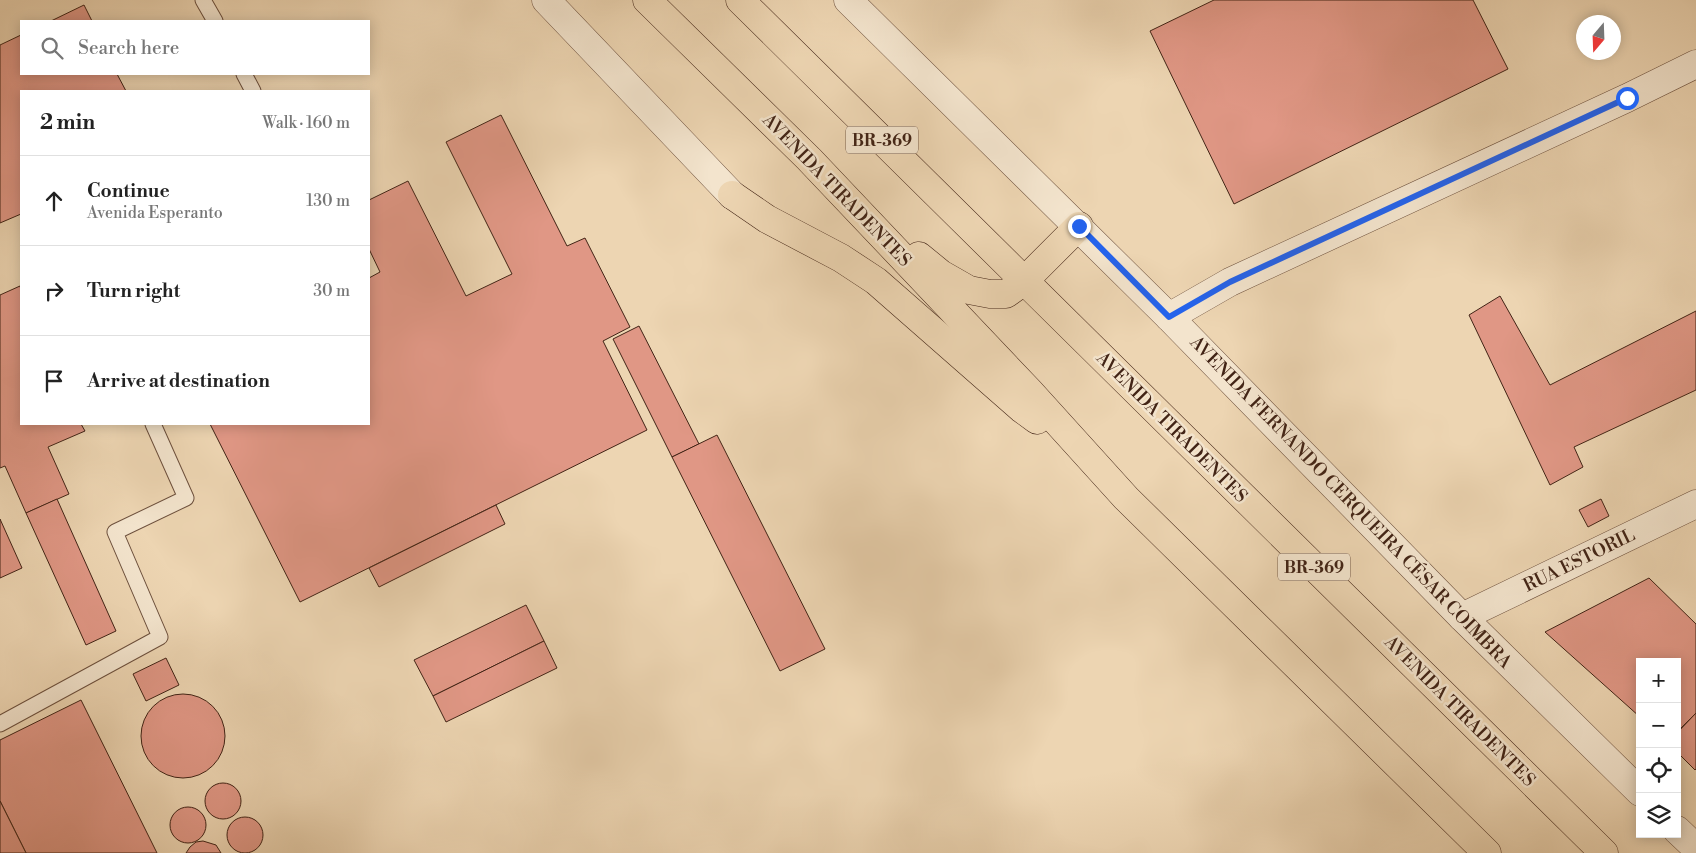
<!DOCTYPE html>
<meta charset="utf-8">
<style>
:root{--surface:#fff;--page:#f2f2f2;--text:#222;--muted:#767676;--line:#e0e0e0}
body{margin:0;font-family:"Libre Bodoni",serif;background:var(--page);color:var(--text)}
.controls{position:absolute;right:15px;bottom:15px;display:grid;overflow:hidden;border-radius:0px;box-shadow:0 2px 12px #0003}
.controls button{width:45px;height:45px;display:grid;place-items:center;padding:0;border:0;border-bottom:1px solid var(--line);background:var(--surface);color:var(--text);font:25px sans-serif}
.compass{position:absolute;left:1576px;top:15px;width:45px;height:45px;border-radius:50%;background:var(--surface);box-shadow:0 2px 12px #0003;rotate:199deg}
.stop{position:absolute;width:15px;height:15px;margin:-11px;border:4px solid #2563eb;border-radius:50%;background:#fff}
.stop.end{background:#2563eb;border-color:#fff;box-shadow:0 1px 5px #0008}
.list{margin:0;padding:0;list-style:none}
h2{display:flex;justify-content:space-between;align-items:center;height:65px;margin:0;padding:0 20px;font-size:21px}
h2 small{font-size:16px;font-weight:400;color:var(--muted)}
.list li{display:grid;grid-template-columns:32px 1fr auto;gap:15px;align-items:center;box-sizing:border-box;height:90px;padding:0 20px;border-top:1px solid var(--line)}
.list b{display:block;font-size:19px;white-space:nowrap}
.list p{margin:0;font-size:16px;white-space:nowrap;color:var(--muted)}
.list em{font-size:16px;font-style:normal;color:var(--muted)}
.icon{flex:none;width:28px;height:28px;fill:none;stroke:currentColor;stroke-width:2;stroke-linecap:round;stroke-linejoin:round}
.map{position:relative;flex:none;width:1696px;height:853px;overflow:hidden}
.search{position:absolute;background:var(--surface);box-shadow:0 2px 12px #0003;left:20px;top:20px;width:350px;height:55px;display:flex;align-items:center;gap:12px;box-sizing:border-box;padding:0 18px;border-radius:0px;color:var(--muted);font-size:19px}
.panel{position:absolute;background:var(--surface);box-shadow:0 2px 12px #0003;left:20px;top:90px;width:350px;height:335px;border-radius:0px}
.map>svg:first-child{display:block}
</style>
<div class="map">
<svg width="1696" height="853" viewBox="0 0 1696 853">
<rect width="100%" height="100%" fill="#edd5b2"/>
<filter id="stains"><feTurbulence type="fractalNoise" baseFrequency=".004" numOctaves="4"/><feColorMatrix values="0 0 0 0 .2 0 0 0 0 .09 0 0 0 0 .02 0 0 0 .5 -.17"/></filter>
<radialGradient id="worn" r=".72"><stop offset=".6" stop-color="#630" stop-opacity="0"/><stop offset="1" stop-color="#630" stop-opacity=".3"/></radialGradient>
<g fill="#e09785" stroke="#422416">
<path d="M1214 0H1473L1508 69 1234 204 1150 31Z"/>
<path d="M84 5 92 21H51Z"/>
<path d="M21 35V74H117L126 91H21V214L0 223V45Z"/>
<path d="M501 115 567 246 585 238 630 327 603 341 647 430 300 602 210 424H369V278L380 272 369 249V200L408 181 466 296 512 274 446 142Z"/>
<path d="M20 286 21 290V424H81L85 431 48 447 69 494 26 513 5 466 0 468V295Z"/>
<path d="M1500 296 1550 385 1696 311V390L1574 447 1583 467 1550 485 1469 315Z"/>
<path d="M639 326 699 444 672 457 613 339Z"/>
<path d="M717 435 825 649 780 671 672 457Z"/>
<path d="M57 499 116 631 86 645 26 513Z"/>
<path d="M1601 499 1609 516 1588 527 1579 510Z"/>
<path d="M496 505 505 524 379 587 369 568Z"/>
<path d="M0 519 22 568 0 578Z"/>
<path d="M1649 578 1696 624V713L1677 732V662H1640V717L1545 632Z"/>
<path d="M526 605 544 641 433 696 414 660Z"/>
<path d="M544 641 557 668 446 722 433 696Z"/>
<path d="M166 658 179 685 146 701 133 674Z"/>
<circle cx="183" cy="736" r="42"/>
<path d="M81 700 157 853H26L0 801V740Z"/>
<path d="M1696 713V769L1695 770 1677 752V733Z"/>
<circle cx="223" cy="801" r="18"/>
<path d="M0 801 26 853H0Z"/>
<circle cx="188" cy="825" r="18"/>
<circle cx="245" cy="835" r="18"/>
<path d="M203 841 216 845 221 853H186L190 847 196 842Z"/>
</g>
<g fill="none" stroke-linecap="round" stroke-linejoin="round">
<defs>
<g id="service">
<path d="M203 0 215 21"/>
<path d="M244 74 253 91"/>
<path d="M0 724 160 637 115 532 186 498 153 424"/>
</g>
<g id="minor">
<path d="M546 0 732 195"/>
<path d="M848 0 1169 317 1462 617 1640 792"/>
<path d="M1169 317 1230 282 1627 98 1696 64"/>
<path d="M1462 617 1696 504"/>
<path d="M1677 830 1696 848"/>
</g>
<g id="trunk">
<path d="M647 0 809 159 1030 392 1126 498 1487 853"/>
<path d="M740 0 1604 853"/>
<path d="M732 195 767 219 841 258 876 281 1022 409 1037 420"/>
<path d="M919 256 941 274 969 290 990 294H1006L1024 281 1079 226"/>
</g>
</defs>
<use href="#service" stroke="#6d503d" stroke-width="17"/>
<use href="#minor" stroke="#6d503d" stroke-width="29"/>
<use href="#trunk" stroke="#422416" stroke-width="29"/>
<use href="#service" stroke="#f3e4cd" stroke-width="15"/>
<use href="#minor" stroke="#f3e4cd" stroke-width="28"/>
<use href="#trunk" stroke="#edd5b2" stroke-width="28"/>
</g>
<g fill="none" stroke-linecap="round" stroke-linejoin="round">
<path stroke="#2563eb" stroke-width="6" d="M1079 226 1169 317 1230 282 1627 98"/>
</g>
<g text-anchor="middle" stroke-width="5" stroke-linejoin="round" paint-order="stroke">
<g fill="#f3e4cd" stroke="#775e4d" stroke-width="1">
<rect x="846" y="126.5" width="72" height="27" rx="4"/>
<rect x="1278" y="553.5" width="72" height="27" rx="4"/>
</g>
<g font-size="16" font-weight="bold" fill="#422416">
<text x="882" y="146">BR-369</text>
<text x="1314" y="573">BR-369</text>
</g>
<g font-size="18" fill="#422416" stroke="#f3e4cd">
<text transform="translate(837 190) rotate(46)" y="6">AVENIDA TIRADENTES</text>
<text transform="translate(1172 427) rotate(45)" y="6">AVENIDA TIRADENTES</text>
<text transform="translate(1351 502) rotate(46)" y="6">AVENIDA FERNANDO CERQUEIRA CÉSAR COIMBRA</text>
<text transform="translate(1579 560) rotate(-26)" y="6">RUA ESTORIL</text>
<text transform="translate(1460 711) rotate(45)" y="6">AVENIDA TIRADENTES</text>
</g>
</g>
<rect width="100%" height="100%" filter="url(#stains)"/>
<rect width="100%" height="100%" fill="url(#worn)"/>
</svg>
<div class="controls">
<button>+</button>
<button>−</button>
<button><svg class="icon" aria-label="locate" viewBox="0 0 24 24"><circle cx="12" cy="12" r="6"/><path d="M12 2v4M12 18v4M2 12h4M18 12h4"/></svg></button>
<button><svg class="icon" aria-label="layers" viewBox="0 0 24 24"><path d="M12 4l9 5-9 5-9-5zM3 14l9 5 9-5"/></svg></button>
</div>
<svg class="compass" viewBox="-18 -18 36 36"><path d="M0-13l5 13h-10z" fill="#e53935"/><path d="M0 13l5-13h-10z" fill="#767676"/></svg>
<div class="stop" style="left:1627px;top:98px"></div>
<div class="stop end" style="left:1079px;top:226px"></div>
<div class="search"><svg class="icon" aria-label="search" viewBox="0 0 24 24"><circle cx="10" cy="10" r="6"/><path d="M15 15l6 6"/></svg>Search here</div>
<section class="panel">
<h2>2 min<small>Walk · 160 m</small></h2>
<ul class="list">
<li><svg class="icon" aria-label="ahead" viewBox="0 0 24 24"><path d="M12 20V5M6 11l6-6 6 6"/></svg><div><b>Continue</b><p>Avenida Esperanto</p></div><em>130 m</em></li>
<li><svg class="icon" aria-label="right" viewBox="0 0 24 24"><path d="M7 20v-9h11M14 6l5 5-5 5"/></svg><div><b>Turn right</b></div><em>30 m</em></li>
<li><svg class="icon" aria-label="arrive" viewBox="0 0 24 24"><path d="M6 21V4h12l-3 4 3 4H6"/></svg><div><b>Arrive at destination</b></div></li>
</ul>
</section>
</div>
